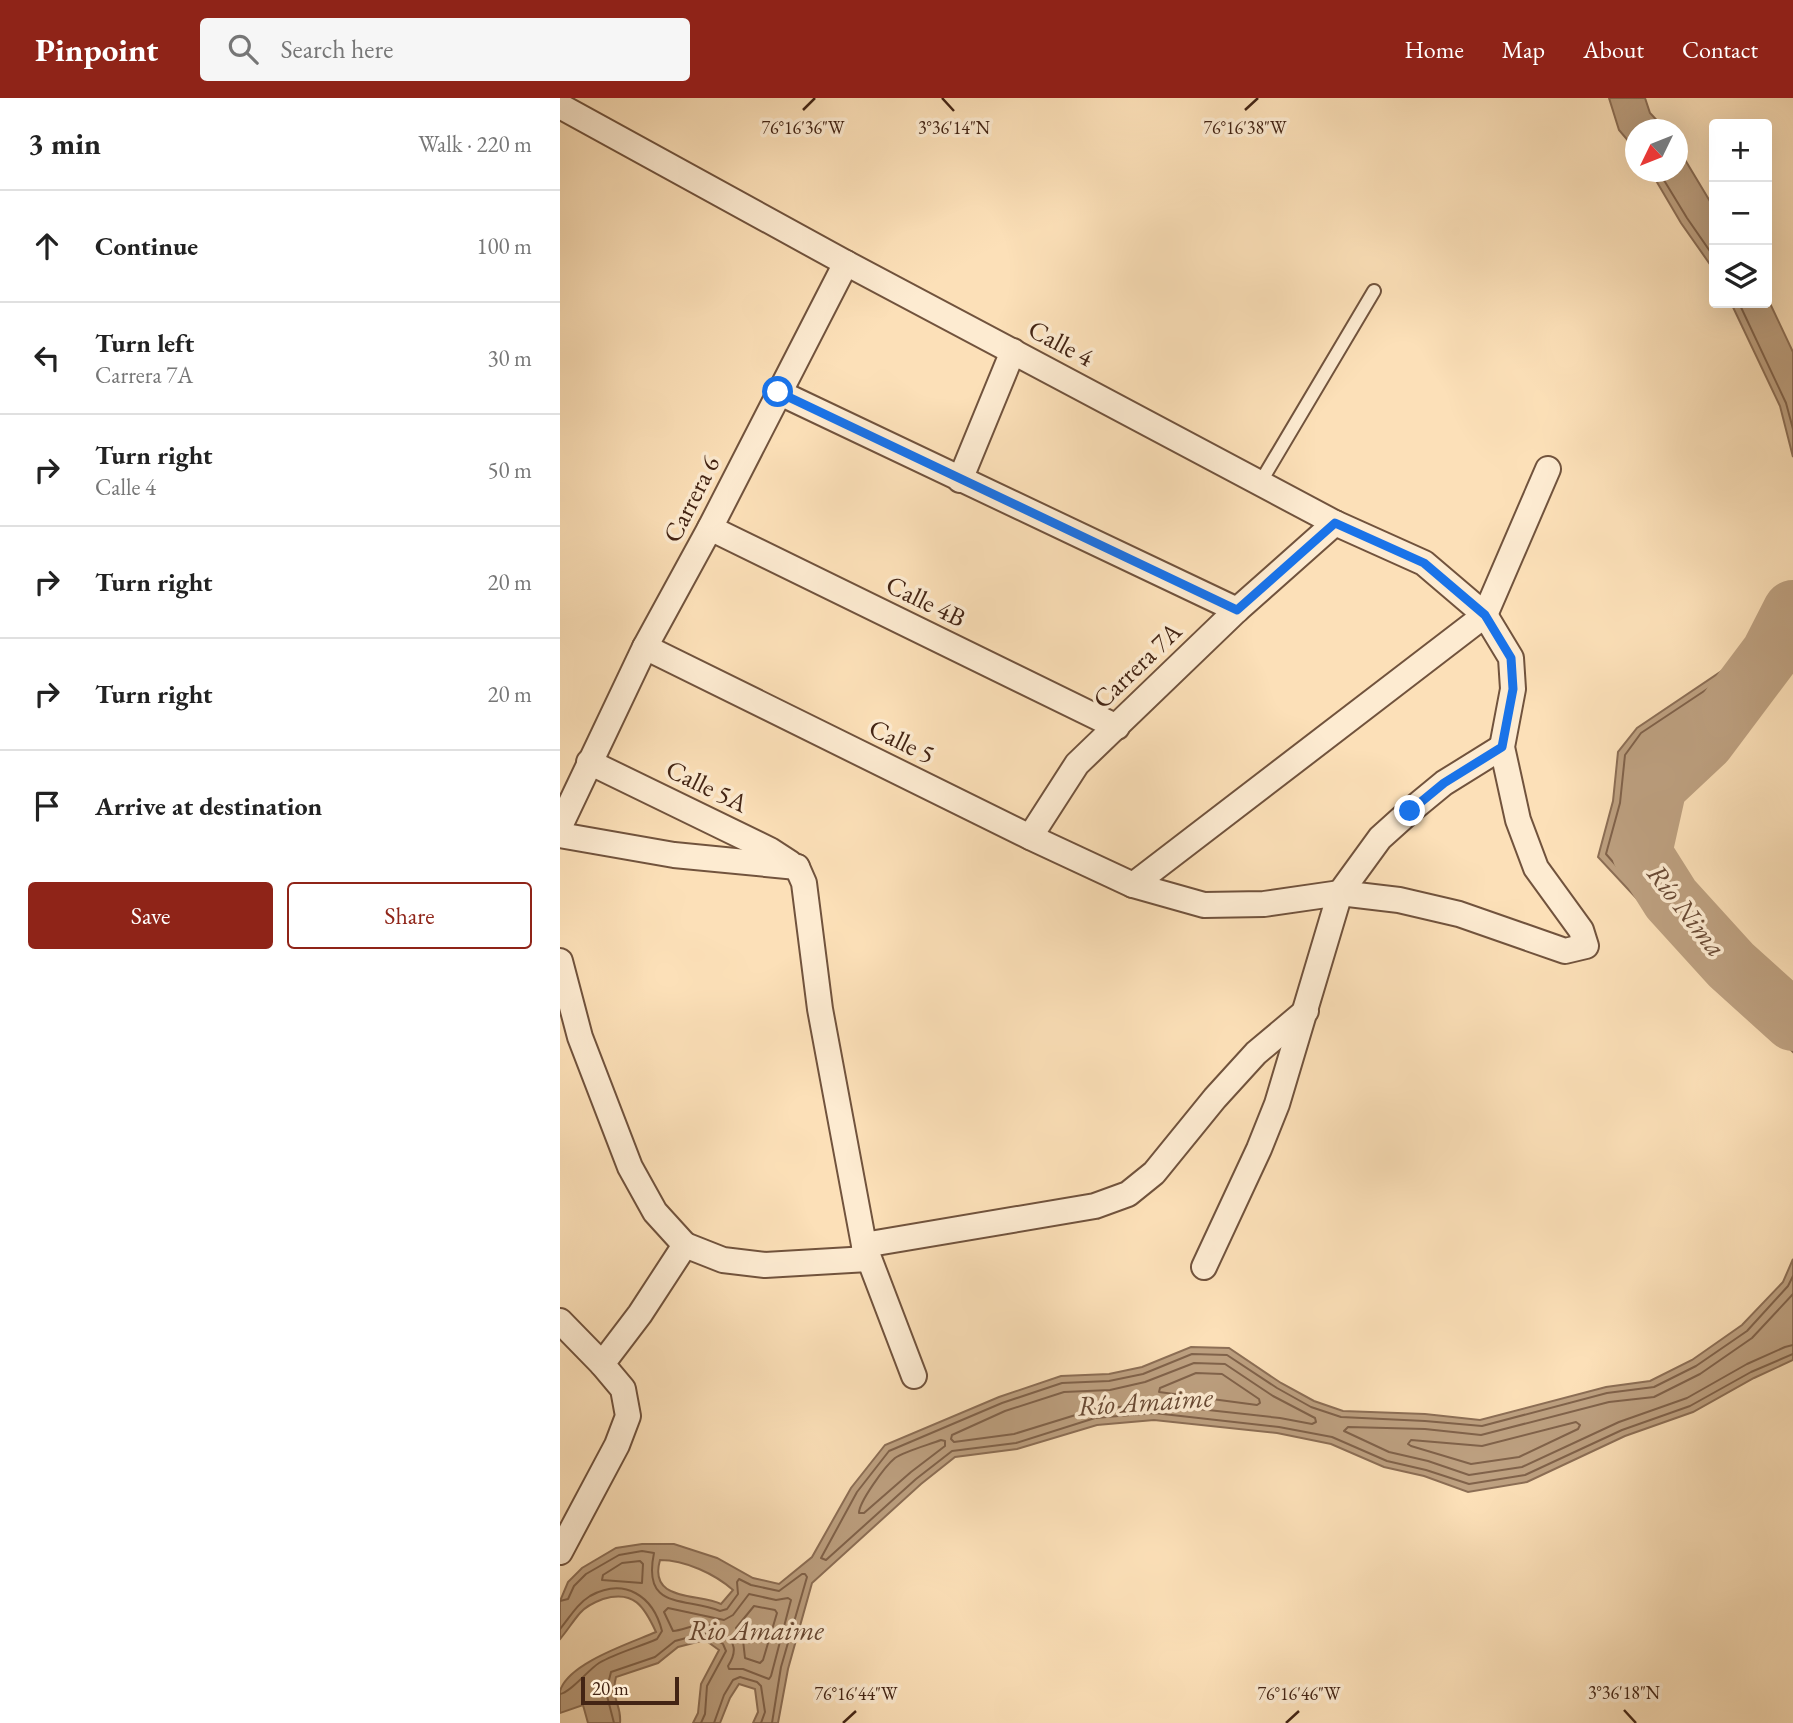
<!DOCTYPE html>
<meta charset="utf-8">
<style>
:root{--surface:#fff;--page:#f6f6f6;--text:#222;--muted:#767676;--line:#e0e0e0;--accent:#8f2418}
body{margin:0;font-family:"EB Garamond",serif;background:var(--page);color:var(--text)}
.controls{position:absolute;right:21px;top:21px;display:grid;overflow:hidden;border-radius:7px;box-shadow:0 7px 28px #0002}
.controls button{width:63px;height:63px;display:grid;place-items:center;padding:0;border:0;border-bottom:2px solid var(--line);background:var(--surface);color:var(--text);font:35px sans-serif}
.compass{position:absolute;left:1065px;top:21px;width:63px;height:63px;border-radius:50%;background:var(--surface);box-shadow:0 7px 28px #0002;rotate:227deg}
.scale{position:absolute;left:21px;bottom:18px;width:98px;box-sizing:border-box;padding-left:7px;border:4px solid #432414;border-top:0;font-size:19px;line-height:24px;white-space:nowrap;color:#432414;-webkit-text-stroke:5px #fdebd1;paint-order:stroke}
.stop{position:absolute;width:21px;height:21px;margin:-16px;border:5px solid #1a73e8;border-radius:50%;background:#fff}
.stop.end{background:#1a73e8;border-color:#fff;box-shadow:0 2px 7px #0008}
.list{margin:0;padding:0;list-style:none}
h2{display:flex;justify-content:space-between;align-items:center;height:91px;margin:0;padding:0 28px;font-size:30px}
h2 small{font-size:23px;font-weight:400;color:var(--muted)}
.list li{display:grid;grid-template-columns:46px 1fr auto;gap:21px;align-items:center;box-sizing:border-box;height:112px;padding:0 28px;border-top:2px solid var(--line)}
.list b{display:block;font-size:26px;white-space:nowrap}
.list p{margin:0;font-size:23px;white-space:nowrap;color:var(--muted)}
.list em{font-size:23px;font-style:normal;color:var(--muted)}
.actions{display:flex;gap:14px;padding:21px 28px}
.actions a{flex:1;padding:16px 0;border:2px solid var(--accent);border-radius:7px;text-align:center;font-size:24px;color:var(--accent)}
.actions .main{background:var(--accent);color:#fff}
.icon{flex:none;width:38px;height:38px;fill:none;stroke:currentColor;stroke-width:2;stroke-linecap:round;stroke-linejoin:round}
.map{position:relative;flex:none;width:1233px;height:1625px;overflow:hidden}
header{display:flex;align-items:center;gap:42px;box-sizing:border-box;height:98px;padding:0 35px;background:var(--accent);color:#fff}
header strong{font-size:33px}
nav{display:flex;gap:38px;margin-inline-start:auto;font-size:24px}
.search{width:490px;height:63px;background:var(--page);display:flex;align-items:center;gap:18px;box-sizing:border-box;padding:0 24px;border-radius:7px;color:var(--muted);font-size:26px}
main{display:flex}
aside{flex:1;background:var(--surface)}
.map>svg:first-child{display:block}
</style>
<header>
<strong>Pinpoint</strong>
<div class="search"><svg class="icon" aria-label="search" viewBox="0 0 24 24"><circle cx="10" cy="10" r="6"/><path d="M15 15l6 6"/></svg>Search here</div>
<nav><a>Home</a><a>Map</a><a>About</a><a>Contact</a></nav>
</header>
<main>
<aside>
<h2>3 min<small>Walk · 220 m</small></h2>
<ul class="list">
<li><svg class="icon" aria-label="ahead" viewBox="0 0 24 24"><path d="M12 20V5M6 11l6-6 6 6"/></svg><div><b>Continue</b></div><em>100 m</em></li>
<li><svg class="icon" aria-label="left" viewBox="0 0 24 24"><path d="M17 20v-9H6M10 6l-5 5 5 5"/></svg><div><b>Turn left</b><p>Carrera 7A</p></div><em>30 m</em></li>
<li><svg class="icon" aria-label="right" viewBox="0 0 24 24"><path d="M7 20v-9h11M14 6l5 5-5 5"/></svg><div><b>Turn right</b><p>Calle 4</p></div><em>50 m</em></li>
<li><svg class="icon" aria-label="right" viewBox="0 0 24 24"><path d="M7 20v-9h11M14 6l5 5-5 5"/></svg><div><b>Turn right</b></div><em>20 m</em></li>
<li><svg class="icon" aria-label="right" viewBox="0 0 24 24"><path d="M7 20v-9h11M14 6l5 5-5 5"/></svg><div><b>Turn right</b></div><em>20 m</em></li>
<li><svg class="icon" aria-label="arrive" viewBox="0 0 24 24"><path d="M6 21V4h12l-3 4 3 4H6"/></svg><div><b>Arrive at destination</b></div></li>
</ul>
<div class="actions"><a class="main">Save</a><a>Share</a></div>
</aside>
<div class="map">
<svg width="1233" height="1625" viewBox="0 0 1233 1625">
<rect width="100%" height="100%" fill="#fce0b8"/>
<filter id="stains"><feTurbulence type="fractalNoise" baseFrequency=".00286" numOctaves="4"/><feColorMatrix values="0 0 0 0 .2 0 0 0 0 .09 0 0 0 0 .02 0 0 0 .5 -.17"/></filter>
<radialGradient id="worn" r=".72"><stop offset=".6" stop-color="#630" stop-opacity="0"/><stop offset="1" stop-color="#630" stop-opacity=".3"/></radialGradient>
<g fill="#bda080" stroke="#8c6e55" stroke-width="2" fill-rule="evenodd">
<path d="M1049 0H1085L1090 15 1105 31 1076 32 1075 51 1059 32Z"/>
<path d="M1118 50 1154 110V172L1121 125 1091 74H1118Z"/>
<path d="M1207 199 1233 254V359L1220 308 1171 205H1207Z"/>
<path d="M1233 525V569L1101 656 1092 668 1088 709 1077 750 1100 775 1129 791 1168 840 1233 906V954L1142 863 1107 818 1078 802 1038 759 1053 703 1058 654 1077 630Z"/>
<path d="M1233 1161V1262L1194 1280 1133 1314 1065 1338 967 1384 908 1394 864 1378 824 1369 771 1346 717 1335 594 1322 537 1327 457 1351 395 1359 361 1386 252 1485 228 1571 218 1625H193L198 1614 195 1591 179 1586 170 1600 160 1625H133L138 1615 141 1586 159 1552 145 1542 118 1549 98 1565 56 1579C50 1602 62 1606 60 1625H28L23 1607 0 1615C0 1609 0 1599 0 1593 8 1565 71 1545 96 1534 84 1508 74 1492 43 1501 35 1504 26 1508 20 1515 13 1523 7 1533 0 1541V1503L8 1484 22 1470 56 1450 82 1446H114L157 1460 193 1480 219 1486 252 1459 291 1390 325 1347 439 1299 501 1278 549 1276 582 1269 631 1249 669 1250 721 1285 754 1303 783 1313 865 1316 920 1322 1046 1289 1090 1283 1132 1262 1182 1227 1223 1184ZM100 1462C125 1462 155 1476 173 1492L161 1506C138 1495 88 1504 100 1462Z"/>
</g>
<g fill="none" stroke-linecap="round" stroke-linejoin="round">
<g stroke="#80624a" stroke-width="2">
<path d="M1099 74 1127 120 1154 159"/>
<path d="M1179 205 1226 305 1233 331"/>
<path d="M1233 534 1081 635 1065 657 1060 705 1046 756 1082 797 1111 813 1147 858 1233 945"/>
<path d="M1233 563 1226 565 1096 651 1085 666 1081 708 1070 750C1077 773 1104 783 1122 795 1138 805 1151 832 1164 846 1183 868 1204 888 1225 908L1233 910"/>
<path d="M1233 1178 1228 1188 1187 1233 1136 1268 1094 1289 1047 1295 922 1328 865 1323 781 1319 751 1309 717 1290 667 1257 632 1256 583 1276 549 1283 502 1285 442 1305 329 1353 297 1394 261 1460 266 1462 356 1381 392 1353 456 1345 535 1320 594 1315 719 1329 772 1339 827 1363 866 1372 909 1386 965 1377 1062 1332 1130 1308 1191 1274 1233 1256"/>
<path d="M1233 1196 1192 1240 1140 1276 1094 1299 1049 1304 921 1337 865 1331 788 1329 784 1333 829 1354 868 1363 909 1377 962 1369 1059 1324 1127 1300 1187 1266 1225 1249 1233 1247"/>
<path d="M634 1265 665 1266 713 1298 755 1320 756 1324 752 1326 720 1320 593 1306 535 1311 454 1336 394 1344 391 1341 392 1337 445 1313 504 1294 550 1292 585 1284Z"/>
<path d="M636 1275 662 1276 699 1301 700 1305 697 1307 599 1294 600 1290Z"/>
<path d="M1016 1324 1020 1327 1018 1331 959 1359 911 1366 851 1348 848 1346 851 1342 922 1348Z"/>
<path d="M381 1342 385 1343V1348L351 1374 304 1415H299C299 1404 325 1368 335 1360 345 1353 368 1347 381 1342Z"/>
<path d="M80 1463 83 1466 82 1485 42 1482 43 1477 62 1465Z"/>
<path d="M189 1496 216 1502 228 1500 231 1502 211 1578 209 1581 183 1571H169L168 1568C177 1554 176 1544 162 1534 157 1531 153 1527 147 1527 136 1525 124 1532 113 1533L104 1514 108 1510 164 1522 173 1517Z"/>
<path d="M0 1503 8 1501 14 1488 26 1476 59 1457 82 1453 94 1455C82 1512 124 1499 160 1513L167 1511 178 1496 177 1484 179 1481 191 1487 219 1493 242 1476H245L247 1479 221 1569 212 1625"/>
<path d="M194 1508 215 1512 217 1515 203 1562 200 1565 185 1560 183 1542 176 1530Z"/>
<path d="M0 1531C10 1519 17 1506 30 1498 65 1479 93 1498 102 1533L97 1541C79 1549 56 1555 39 1565 28 1572 10 1595 0 1596"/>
<path d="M54 1625 46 1594 51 1574 95 1559 115 1543 145 1535 163 1546 166 1553 147 1588 145 1616 141 1625"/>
<path d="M154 1625 164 1597 173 1582 180 1579 197 1584 201 1588 205 1614 201 1625"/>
</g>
<path stroke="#bda080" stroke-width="60" d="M1233 512 1211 555 1145 643 1097 688 1082 755 1111 801 1171 867 1233 923"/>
<defs>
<path id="lane" d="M700 385 814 193"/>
<g id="street">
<path d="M0 8 286 165 775 425 864 465 925 517 951 560 953 591 942 649 958 722 976 770 1021 832 1026 848 1005 853 899 816 839 802 780 795 704 806 644 807 573 787 470 739 85 549"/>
<path d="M218 294 677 512"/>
<path d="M400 382 453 253"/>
<path d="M150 430 557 629"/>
<path d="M29 664 210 752 230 765"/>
<path d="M0 728 85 549 150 430 286 165"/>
<path d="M0 737 114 757 237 769"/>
<path d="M470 739 517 666 677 512 775 425"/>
<path d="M237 769 244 785 260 911 304 1147 354 1278"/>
<path d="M573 787 925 517 988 371"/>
<path d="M0 863 20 939 70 1069 95 1114 125 1147 80 1216 42 1266 63 1291 68 1318 57 1347 0 1454"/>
<path d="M125 1147 163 1162 205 1167 308 1161"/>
<path d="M304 1147 535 1108 568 1096 594 1075 655 1000 696 955 746 913"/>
<path d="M644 1169 699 1051 717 1006 780 795 820 740 850 713 884 685 942 649"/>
<path d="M0 1223 42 1266"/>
</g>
</defs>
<use href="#lane" stroke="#71533d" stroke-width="16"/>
<use href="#street" stroke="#71533d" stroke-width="28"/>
<use href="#lane" stroke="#fdebd1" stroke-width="12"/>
<use href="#street" stroke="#fdebd1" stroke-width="24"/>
</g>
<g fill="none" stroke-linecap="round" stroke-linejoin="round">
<path stroke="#1a73e8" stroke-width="9" d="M218 294 677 512 775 425 864 465 925 517 951 560 953 591 942 649 884 685 850 713"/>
</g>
<path fill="none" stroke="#432414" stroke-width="2.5" d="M382 0 394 13M243 12 255 0M685 12 698 0M1064 1612 1076 1625M283 1625 296 1613M726 1625 739 1613"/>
<g text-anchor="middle" stroke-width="7" stroke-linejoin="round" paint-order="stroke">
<g font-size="26" fill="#432414" stroke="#fdebd1">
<text transform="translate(501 245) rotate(28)" y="9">Calle 4</text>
<text transform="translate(131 401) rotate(-63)" y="9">Carrera 6</text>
<text transform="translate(366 503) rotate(26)" y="9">Calle 4B</text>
<text transform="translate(577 567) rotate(-44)" y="9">Carrera 7A</text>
<text transform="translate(342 643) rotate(26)" y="9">Calle 5</text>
<text transform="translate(147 688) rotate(26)" y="9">Calle 5A</text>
</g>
<g font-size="28" font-style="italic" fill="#684934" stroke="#fdebd1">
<text transform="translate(1127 812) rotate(52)" y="10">Río Nima</text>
<text transform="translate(585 1303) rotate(-4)" y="10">Río Amaime</text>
<text x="196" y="1542">Rio Amaime</text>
</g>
</g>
<g font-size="18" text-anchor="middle" fill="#432414" stroke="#fdebd1" stroke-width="7" stroke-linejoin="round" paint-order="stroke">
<text x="243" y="36">76°16'36"W</text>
<text x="685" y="36">76°16'38"W</text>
<text x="394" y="36">3°36'14"N</text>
<text x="1064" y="1601">3°36'18"N</text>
<text x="296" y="1602">76°16'44"W</text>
<text x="739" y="1602">76°16'46"W</text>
</g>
<rect width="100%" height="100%" filter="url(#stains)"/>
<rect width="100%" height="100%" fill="url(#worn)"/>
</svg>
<div class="controls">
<button>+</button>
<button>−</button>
<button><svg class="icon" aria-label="layers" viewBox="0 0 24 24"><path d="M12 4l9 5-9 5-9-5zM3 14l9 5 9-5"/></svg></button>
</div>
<svg class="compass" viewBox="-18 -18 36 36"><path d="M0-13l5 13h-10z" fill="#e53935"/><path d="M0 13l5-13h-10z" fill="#767676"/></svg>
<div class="scale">20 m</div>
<div class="stop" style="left:218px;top:294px"></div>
<div class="stop end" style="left:850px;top:713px"></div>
</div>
</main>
